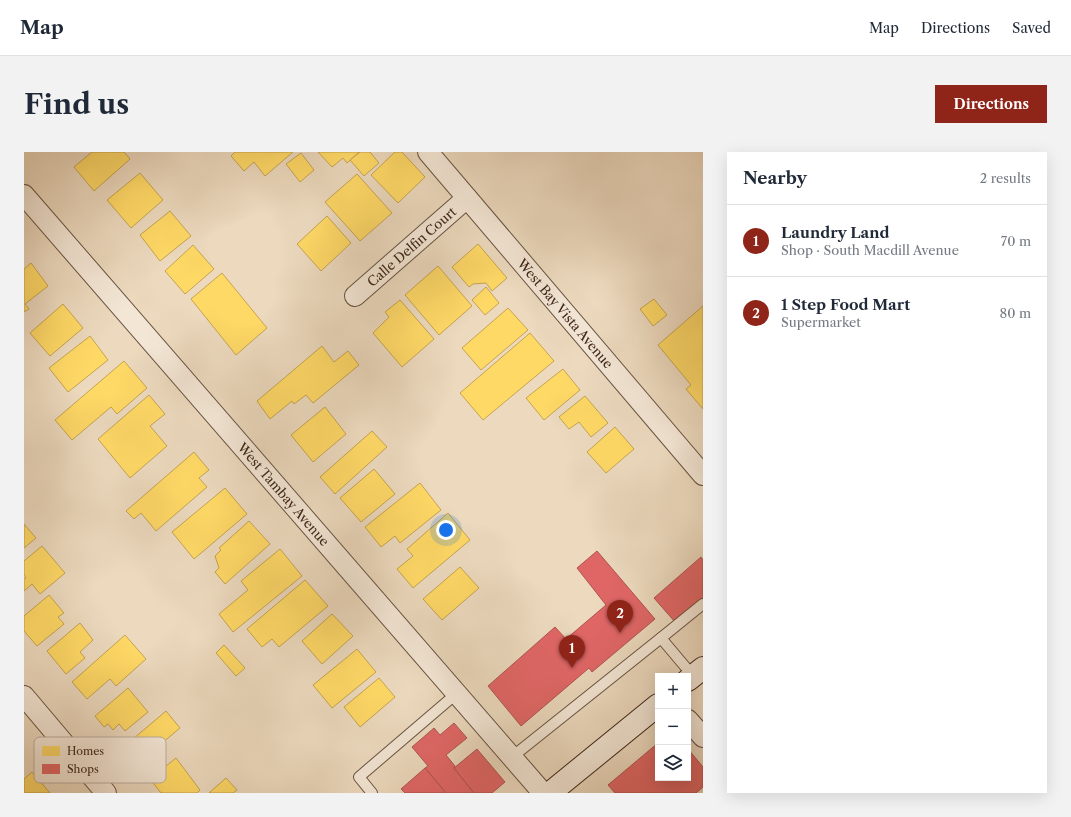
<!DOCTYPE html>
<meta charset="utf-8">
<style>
:root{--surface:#fff;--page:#f2f2f3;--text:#1f2937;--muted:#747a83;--line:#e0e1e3;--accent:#8f2418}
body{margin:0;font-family:"Libre Caslon Text",serif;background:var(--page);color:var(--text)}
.controls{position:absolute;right:12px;bottom:12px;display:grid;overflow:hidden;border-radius:0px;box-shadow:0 4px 16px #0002}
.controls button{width:36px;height:36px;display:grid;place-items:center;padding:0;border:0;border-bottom:1px solid var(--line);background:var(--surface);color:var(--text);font:20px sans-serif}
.you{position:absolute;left:422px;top:378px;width:14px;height:14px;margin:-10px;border:3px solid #fff;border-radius:50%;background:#1a73e8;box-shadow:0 0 0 6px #1a73e833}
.badge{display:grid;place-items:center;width:26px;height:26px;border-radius:50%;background:var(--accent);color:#fff;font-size:13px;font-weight:700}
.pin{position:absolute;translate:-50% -33px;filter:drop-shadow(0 1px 2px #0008)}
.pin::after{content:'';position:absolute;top:21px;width:14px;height:12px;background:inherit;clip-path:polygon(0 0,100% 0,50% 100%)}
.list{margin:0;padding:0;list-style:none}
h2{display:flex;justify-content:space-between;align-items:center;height:52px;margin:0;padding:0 16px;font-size:17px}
h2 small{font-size:13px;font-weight:400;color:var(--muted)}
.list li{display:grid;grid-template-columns:26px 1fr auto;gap:12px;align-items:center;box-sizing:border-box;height:72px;padding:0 16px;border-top:1px solid var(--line)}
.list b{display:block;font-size:15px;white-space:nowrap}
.list p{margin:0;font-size:13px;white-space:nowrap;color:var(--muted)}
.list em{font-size:13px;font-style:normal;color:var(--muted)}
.icon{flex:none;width:22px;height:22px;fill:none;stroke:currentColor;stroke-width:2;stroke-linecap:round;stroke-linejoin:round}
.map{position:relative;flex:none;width:679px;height:641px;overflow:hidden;border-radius:0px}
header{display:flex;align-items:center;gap:24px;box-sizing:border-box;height:56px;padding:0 20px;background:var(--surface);border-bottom:1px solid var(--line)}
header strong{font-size:19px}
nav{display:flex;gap:22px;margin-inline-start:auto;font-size:14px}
.intro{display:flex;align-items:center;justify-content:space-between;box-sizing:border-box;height:96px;padding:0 24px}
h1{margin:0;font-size:28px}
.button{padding:10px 18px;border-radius:0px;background:var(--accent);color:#fff;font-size:14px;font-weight:700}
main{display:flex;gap:24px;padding:0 24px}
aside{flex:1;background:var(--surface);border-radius:0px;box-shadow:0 4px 16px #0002}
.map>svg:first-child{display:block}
</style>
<header>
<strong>Map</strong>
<nav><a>Map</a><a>Directions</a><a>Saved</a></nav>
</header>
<div class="intro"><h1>Find us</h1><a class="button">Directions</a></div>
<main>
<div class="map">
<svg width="679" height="641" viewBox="0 0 679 641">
<rect width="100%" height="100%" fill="#ecd9be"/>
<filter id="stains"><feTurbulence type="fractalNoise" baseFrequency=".005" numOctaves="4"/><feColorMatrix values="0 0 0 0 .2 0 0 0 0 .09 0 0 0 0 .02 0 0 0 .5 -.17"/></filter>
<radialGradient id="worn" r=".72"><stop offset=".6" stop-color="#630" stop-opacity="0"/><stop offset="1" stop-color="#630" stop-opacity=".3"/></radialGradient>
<g fill="#ffd966" stroke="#c5a34f">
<path d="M68 0H100L106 7 70 39 50 15Z"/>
<path d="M211 0H269L241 24 230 10 220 19 207 4Z"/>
<path d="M294 0H335L323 11 319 6 308 15Z"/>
<path d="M336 0H346L355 11 340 24 326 8Z"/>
<path d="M371 0H378L401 25 374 51 347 23Z"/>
<path d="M277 1 290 18 276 30 262 12Z"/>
<path d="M116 21 139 48 107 76 83 48Z"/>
<path d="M333 22 368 61 336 89 301 50Z"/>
<path d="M146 59 167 84 136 109 116 83Z"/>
<path d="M303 64 327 91 297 119 273 92Z"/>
<path d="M454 92 483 126 468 139 462 131 449 132 445 135 428 115Z"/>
<path d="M169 93 190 117 161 142 141 119Z"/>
<path d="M7 111 24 134 1 152 5 157 0 160V117Z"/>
<path d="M414 114 448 154 415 183 381 143Z"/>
<path d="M198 121 243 176 212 203 167 147Z"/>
<path d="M462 135 475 151 461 163 448 148Z"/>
<path d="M630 147 643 163 629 174 616 157Z"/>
<path d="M376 148 410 187 378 215 349 181 365 165 361 160Z"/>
<path d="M39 152 59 176 26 204 6 181Z"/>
<path d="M679 154V257L662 237 667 233 634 193Z"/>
<path d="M484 156 504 178 457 218 438 196Z"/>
<path d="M506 181 530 209 459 268 436 241Z"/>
<path d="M66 184 84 208 44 240 25 216Z"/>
<path d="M298 194 310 210 324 199 335 213 289 251 282 243 270 252 268 249 246 267 233 249Z"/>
<path d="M100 209 123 236 93 262 87 255 48 288 31 268Z"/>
<path d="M539 217 556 238 520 268 502 246Z"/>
<path d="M125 243 141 262 126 274 143 294 106 326 74 287Z"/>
<path d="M561 244 584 271 567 285 555 270 545 277 535 265Z"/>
<path d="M301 255 322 282 289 310 267 283Z"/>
<path d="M591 275 610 297 582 321 563 300Z"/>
<path d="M348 279 363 295 311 342 296 325Z"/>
<path d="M170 300 185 318 175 326 183 335 132 379 117 361 110 367 102 359Z"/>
<path d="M350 317 371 342 337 370 316 346Z"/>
<path d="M396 331 417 358 376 391 371 384 357 395 341 375Z"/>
<path d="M201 336 223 362 170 407 148 380Z"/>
<path d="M424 361 446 388 389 436 373 417 389 404 383 397Z"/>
<path d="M225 369 246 392 201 432 191 420 195 416 191 404 197 398 195 396Z"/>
<path d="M0 372 12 386 0 396Z"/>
<path d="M18 394 41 421 16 442 8 432 0 439V427L2 426 0 423V409Z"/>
<path d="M256 397 278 424 209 480 195 462 224 438 217 429Z"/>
<path d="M436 415 455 436 418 468 399 447Z"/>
<path d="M281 428 304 454 255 495 248 487 238 495 223 477Z"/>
<path d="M25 443 40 461 34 465 40 472 13 494 0 479V464Z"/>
<path d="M308 462 329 484 298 512 278 489Z"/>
<path d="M56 471 69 488 56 500 61 506 42 522 23 499Z"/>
<path d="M101 483 122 507 92 534 86 527 63 547 48 530Z"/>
<path d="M200 493 221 516 212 524 192 501Z"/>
<path d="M333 497 352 520 308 556 289 533Z"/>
<path d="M355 526 371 545 336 575 320 555Z"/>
<path d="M104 536 124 560 101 579 95 572 89 578 84 572 80 575 71 564Z"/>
<path d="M142 559 156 576 131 597 137 603 115 622 96 598Z"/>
<path d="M152 606 176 638 173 641H137L126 627Z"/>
<path d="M8 620 26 641H0V627Z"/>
<path d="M202 626 213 638 209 641H185Z"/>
</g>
<g fill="#e06666" stroke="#af534f">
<path d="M573 399 631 467 568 520 565 516 497 574 464 534 531 475 542 487 582 453 553 416Z"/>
<path d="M677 405 679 408V446L651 470 630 446Z"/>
<path d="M430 571 443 586 422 603 431 614 430 616 450 641H422L401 616 404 614 388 595 410 576 416 583Z"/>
<path d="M634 591V626H664V597L679 615V635L672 641H591L584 633Z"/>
<path d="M453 597 481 630 468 641H450L430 616Z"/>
<path d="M401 616 422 641H381L377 637Z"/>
</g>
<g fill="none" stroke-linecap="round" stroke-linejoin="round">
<defs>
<g id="lane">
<path d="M637 486 679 452"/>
<path d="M488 605 637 486 669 524"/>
<path d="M348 641 335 625 432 542"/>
</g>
<g id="street">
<path id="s1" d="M404 0 679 323"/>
<path id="s2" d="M0 43 519 641"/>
<path id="s3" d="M331 144 443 46"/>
<path d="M0 544 82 641"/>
<path d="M664 568 679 585"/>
</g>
<g id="secondary">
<path d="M664 528 679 516"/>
<path d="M526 641 634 553"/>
</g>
</defs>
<use href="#lane" stroke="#695342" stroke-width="12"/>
<use href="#street" stroke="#695342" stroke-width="22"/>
<use href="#secondary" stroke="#3d2619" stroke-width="24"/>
<use href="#lane" stroke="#f3e6d5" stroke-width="10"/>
<use href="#street" stroke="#f3e6d5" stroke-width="20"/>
<use href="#secondary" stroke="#f3e6d5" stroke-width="22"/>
</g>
<g text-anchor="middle" stroke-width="4" stroke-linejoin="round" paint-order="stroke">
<g font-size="13" fill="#3d2619" stroke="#f3e6d5">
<text dy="5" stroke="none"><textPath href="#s3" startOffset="75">Calle Delfin Court</textPath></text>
<text dy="5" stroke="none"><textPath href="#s1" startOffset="212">West Bay Vista Avenue</textPath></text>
<text dy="5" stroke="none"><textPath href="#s2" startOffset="396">West Tambay Avenue</textPath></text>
</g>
</g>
<rect x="10" y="585" width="132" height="46" rx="6" fill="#f3e6d5" stroke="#bcac9d" stroke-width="1"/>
<rect x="18" y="594" width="18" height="10" fill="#ffd966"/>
<rect x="18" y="612" width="18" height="10" fill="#e06666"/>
<g font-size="11" fill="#3d2619">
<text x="43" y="603">Homes</text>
<text x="43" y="621">Shops</text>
</g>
<rect width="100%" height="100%" filter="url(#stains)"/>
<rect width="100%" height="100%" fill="url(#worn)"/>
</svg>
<div class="controls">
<button>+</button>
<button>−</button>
<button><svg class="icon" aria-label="layers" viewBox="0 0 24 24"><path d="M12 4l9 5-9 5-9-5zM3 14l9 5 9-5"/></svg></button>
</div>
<div class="you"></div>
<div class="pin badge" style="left:548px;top:516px">1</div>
<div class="pin badge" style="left:596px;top:481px">2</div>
</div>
<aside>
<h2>Nearby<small>2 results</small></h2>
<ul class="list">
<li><span class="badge">1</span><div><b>Laundry Land</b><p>Shop · South Macdill Avenue</p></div><em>70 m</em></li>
<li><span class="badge">2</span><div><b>1 Step Food Mart</b><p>Supermarket</p></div><em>80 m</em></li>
</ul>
</aside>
</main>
